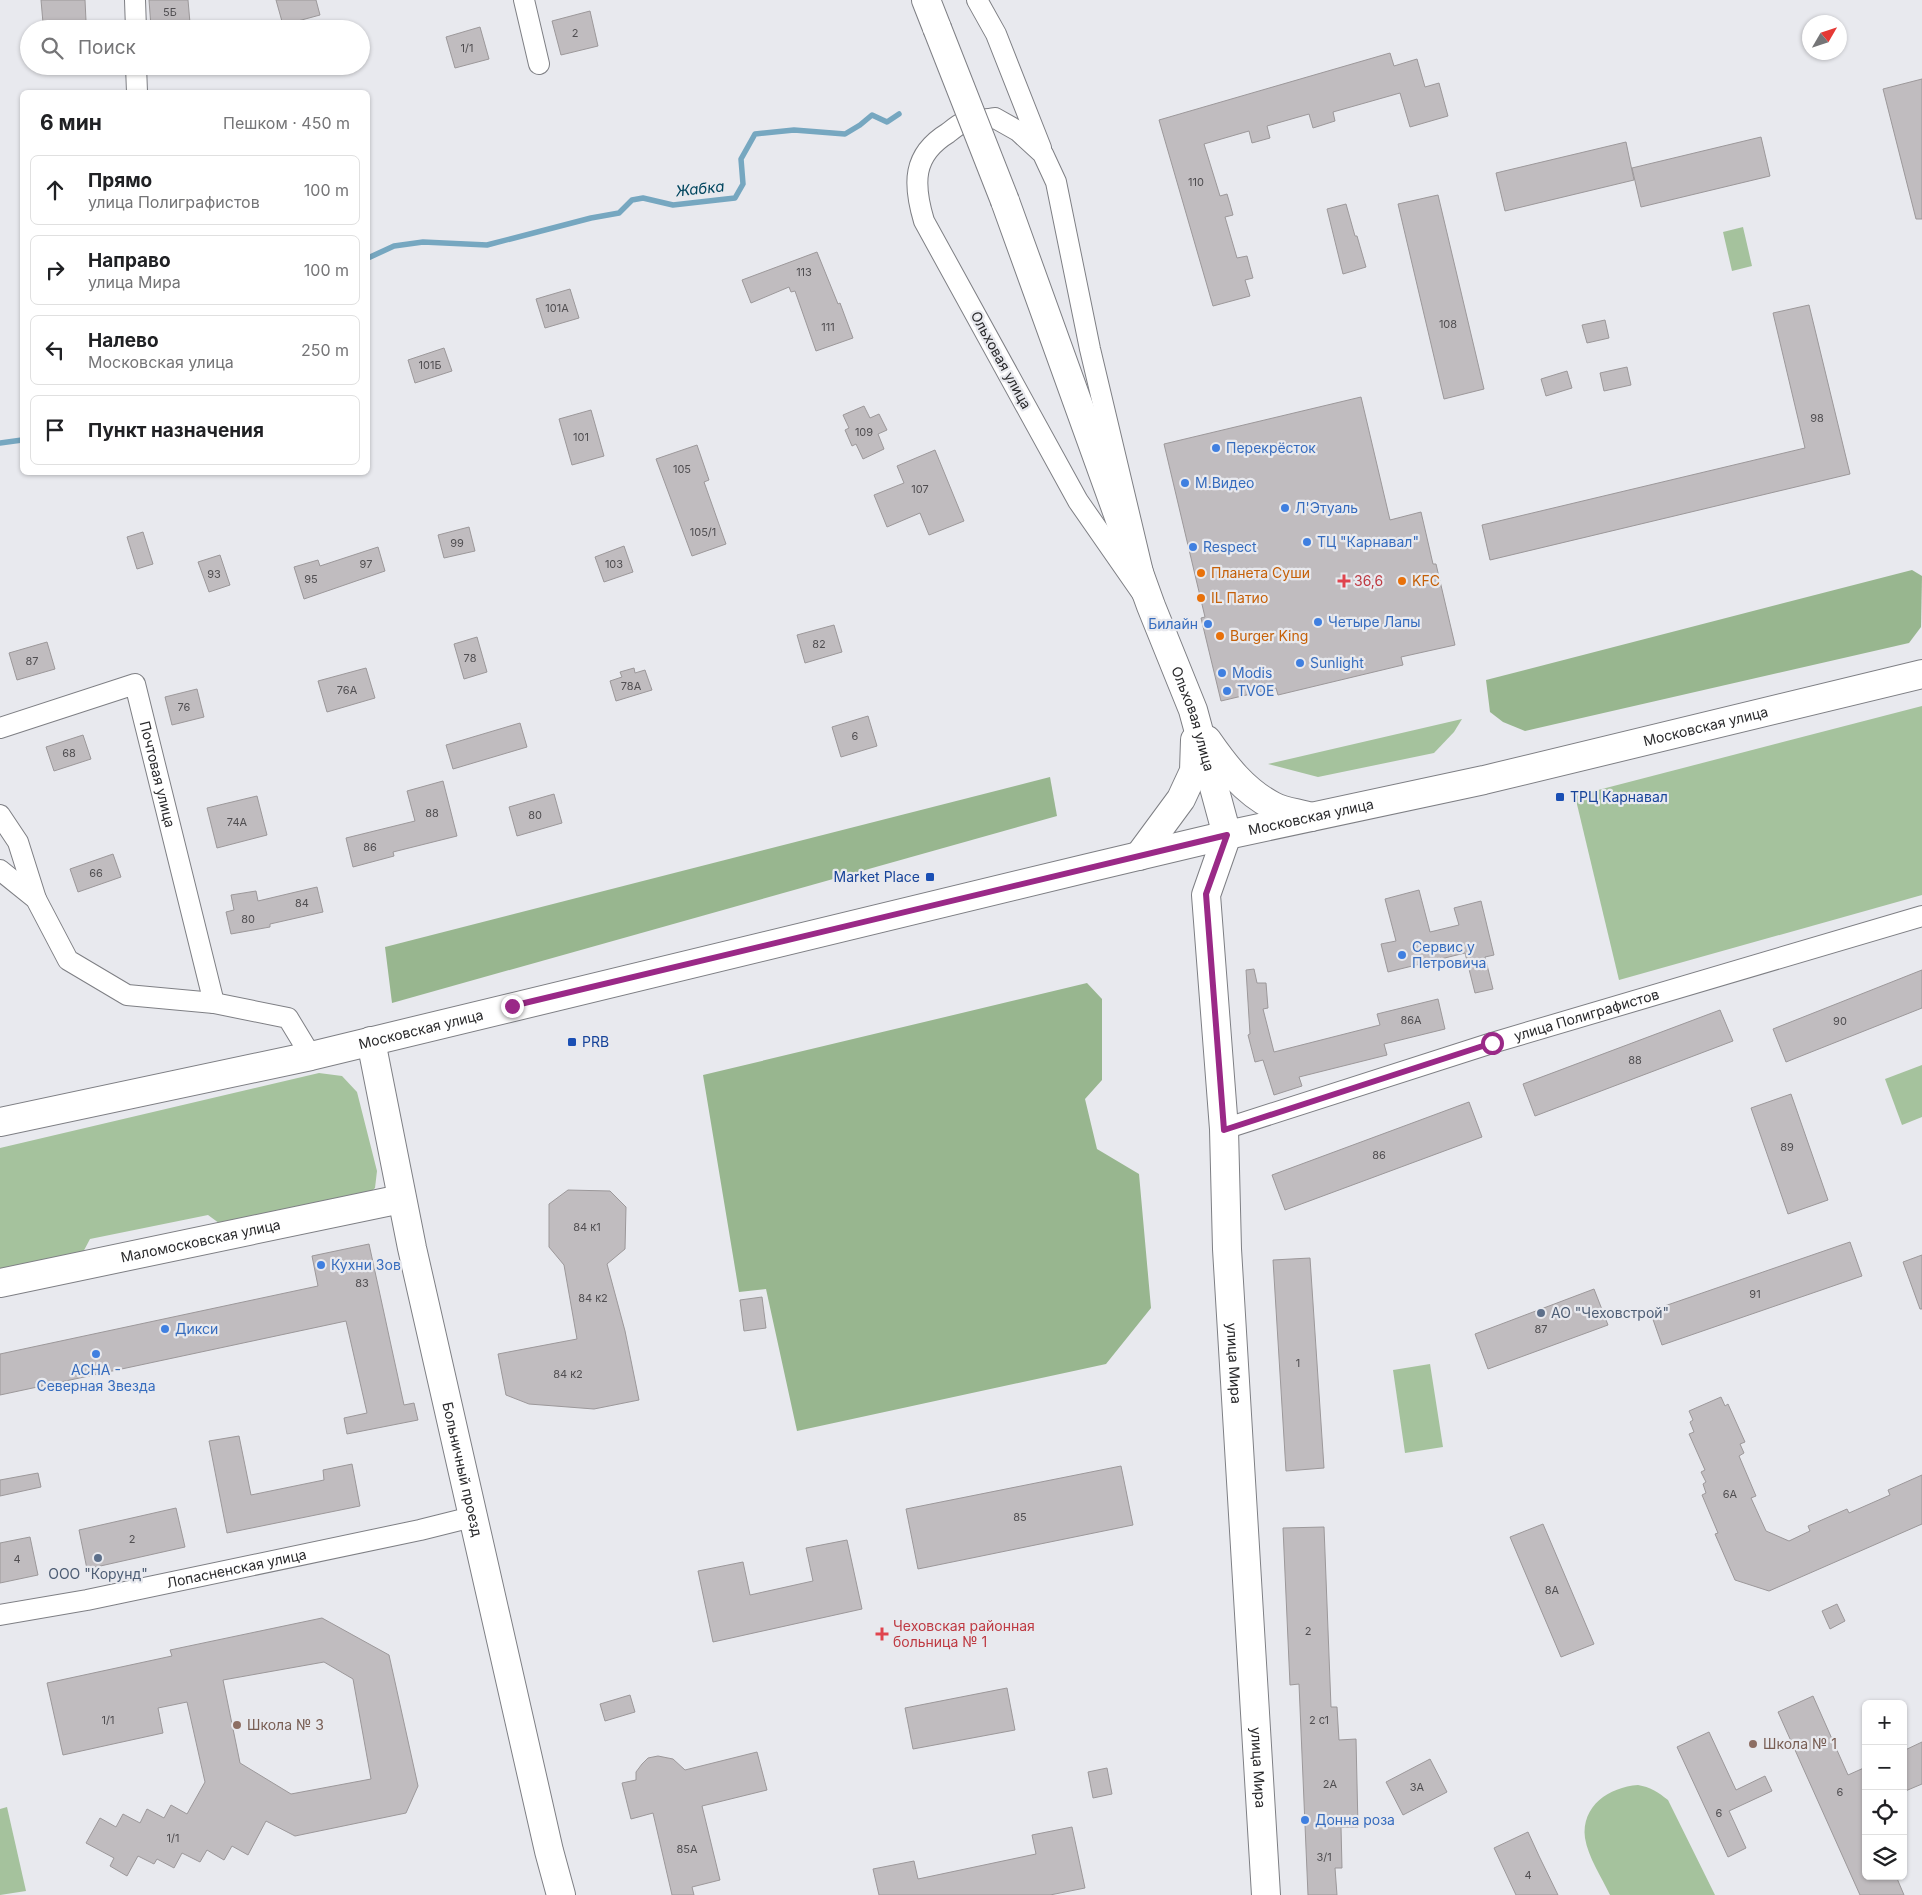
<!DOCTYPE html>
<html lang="ru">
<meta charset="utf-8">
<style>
:root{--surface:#fff;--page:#f6f6f6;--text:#202124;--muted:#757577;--line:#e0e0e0}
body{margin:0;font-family:Inter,sans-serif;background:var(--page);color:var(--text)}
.controls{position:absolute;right:15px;bottom:15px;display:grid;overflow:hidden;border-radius:8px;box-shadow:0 1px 4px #0004}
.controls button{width:45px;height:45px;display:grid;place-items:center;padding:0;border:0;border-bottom:1px solid var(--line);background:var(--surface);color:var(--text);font:25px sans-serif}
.compass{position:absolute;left:1802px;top:15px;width:45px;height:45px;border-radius:50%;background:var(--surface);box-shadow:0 1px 4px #0004;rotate:51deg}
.stop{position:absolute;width:15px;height:15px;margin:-11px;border:4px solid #9a2987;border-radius:50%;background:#fff}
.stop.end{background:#9a2987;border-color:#fff;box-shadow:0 1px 5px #0008}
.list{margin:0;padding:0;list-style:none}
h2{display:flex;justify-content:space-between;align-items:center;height:65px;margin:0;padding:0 20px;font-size:21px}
h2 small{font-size:16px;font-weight:400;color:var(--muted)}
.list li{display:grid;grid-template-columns:32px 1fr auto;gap:15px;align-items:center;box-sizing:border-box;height:70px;margin:0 10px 10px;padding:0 10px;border:1px solid var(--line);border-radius:8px}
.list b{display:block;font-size:19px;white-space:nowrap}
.list p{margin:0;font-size:16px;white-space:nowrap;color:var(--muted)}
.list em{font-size:16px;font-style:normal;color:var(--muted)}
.icon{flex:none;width:28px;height:28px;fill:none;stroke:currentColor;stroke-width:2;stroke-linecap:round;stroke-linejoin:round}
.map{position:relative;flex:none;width:1922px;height:1895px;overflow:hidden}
.search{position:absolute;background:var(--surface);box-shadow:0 1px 4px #0004;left:20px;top:20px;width:350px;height:55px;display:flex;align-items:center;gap:12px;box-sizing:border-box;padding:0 18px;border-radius:28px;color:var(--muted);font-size:19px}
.panel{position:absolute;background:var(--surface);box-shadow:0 1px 4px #0004;left:20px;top:90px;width:350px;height:385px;border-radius:8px}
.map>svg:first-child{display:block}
</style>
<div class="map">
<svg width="1922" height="1895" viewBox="0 0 1922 1895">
<rect width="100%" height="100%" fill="#e8e9ee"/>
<g fill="#a5c29d">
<path d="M1743 227 1752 266 1732 271 1723 232Z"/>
<path d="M1922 706V895L1619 980 1575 796Z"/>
<path d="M1462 719 1454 732 1434 753 1318 777 1268 764Z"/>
<path d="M1922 1065V1117L1902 1125 1885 1079Z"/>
<path d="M319 1073 342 1076 357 1092 377 1171 375 1188 365 1197 223 1226 208 1215 90 1239 81 1256 0 1272V1148Z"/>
<path d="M1430 1364 1443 1447 1405 1453 1393 1370Z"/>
<path d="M1638 1785C1650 1787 1658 1792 1668 1800L1715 1895H1610C1602 1878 1588 1857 1585 1838 1581 1806 1609 1787 1638 1785Z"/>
<path d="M7 1807 26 1891 0 1895V1809Z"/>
</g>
<g fill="#98b68f">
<path d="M1912 570 1922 576 1921 627 1909 643 1525 731 1503 722 1490 712 1486 680Z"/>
<path d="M1050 777 1057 816 392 1003 385 947Z"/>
<path d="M1087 983 1102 999V1080L1085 1099 1097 1149 1139 1174 1151 1308 1106 1364 797 1431 766 1289 739 1292 703 1075Z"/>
</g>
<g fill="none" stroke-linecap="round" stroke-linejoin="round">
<g stroke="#76a7c0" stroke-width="5.5">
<path d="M368 258 394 246 423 242 487 245 591 218 619 213 632 200 643 198 673 205 735 198 743 184 741 159 755 134 794 130 845 134 860 125 872 115 887 122 899 114"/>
<path d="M0 443 22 440"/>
</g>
</g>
<g fill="#c0bcbf" stroke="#9c989a" fill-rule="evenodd">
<path d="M41 0H85L86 21 43 23Z"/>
<path d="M149 0H188L190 23 151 27Z"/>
<path d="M276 0H316L320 15 283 25Z"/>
<path d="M590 11 598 46 561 55 552 21Z"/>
<path d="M480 27 489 59 455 68 446 37Z"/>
<path d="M1390 53 1394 66 1417 59 1425 87 1439 83 1448 116 1410 127 1400 93 1333 112 1335 121 1313 128 1309 114 1267 126 1270 138 1252 143 1249 131 1204 144 1220 196 1227 194 1230 204 1233 215 1225 217 1237 258 1247 256 1253 278 1245 280 1250 296 1213 306 1159 120Z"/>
<path d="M1922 79V219H1916L1883 89Z"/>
<path d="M1761 137 1770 176 1641 207 1632 168Z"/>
<path d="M1626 142 1634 180 1505 211 1496 173Z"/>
<path d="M1438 195 1484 389 1444 399 1398 204Z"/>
<path d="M1346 204 1355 236H1357L1366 267 1343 274 1327 209Z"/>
<path d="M817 252 838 304 840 303 853 338 816 351 795 291 791 292 789 287 751 303 742 280Z"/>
<path d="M570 289 579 318 545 328 536 299Z"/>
<path d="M1809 305 1850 474 1490 560 1482 525 1805 448 1773 313Z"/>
<path d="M1605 320 1609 338 1587 343 1582 325Z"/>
<path d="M444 348 452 371 415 383 408 360Z"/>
<path d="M1627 367 1631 385 1604 391 1600 373Z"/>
<path d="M1567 371 1572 388 1546 396 1541 379Z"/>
<path d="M1361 397 1390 520 1421 512 1433 564H1436L1455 645 1401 657 1403 665 1278 695 1276 688 1221 701 1201 618 1205 617 1164 444Z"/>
<path d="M864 406 870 418 879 414 887 430 878 434 884 449 863 459 856 444 852 446 845 430 849 428 843 415Z"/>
<path d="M591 410 604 456 572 465 559 419Z"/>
<path d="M697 445 709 480 704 482 726 544 692 556 656 459Z"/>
<path d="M935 450 964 521 929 535 920 513 887 527 874 495 904 483 897 466Z"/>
<path d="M469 527 475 551 444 558 438 535Z"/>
<path d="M143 532 153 564 137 569 127 537Z"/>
<path d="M624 546 633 572 604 582 595 557Z"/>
<path d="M378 547 385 571 304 599 294 567 318 560 320 566Z"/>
<path d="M220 555 230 585 209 592 198 562Z"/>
<path d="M834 625 842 652 805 663 797 635Z"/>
<path d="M477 637 487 672 464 679 454 644Z"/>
<path d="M47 642 55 669 17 680 9 653Z"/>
<path d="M366 668 375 698 327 712 318 681Z"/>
<path d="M634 668 635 673 645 670 652 690 616 701 610 681 622 677 620 672Z"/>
<path d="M197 689 204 717 172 725 165 697Z"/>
<path d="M868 716 877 746 841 757 832 727Z"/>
<path d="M520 723 527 747 453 769 446 745Z"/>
<path d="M83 735 91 759 54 771 46 747Z"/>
<path d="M443 781 457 836 393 852 394 856 353 867 346 838 415 821 407 791Z"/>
<path d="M554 794 562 823 517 836 509 807Z"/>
<path d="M257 796 267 835 217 848 207 808Z"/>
<path d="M113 854 121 877 78 892 70 869Z"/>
<path d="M317 887 323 912 270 924V927L231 934 226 912 234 910 231 895 256 891 258 901Z"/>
<path d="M1419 890 1430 932 1459 925 1454 908 1481 901 1494 955 1485 957 1493 989 1475 993 1465 953 1388 972 1381 944 1396 941 1385 899Z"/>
<path d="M1254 969 1257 983H1266L1268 1008 1263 1009 1274 1052 1380 1025 1377 1014 1438 999 1445 1029 1384 1044 1387 1055 1299 1077 1302 1086 1274 1095 1263 1060 1255 1062 1248 1035 1250 1034 1246 970Z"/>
<path d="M1922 970V1008L1786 1062 1773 1029Z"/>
<path d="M1720 1010 1733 1041 1535 1116 1523 1084Z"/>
<path d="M1791 1094 1828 1200 1788 1214 1751 1108Z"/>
<path d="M1469 1102 1482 1137 1285 1210 1272 1175Z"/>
<path d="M568 1190 610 1191 626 1207 625 1249 607 1264 625 1331 639 1400 594 1409 529 1404 506 1395 498 1354 577 1339 564 1265 549 1247V1204Z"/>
<path d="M1850 1242 1862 1276 1662 1345 1650 1311Z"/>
<path d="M369 1244 404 1405 414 1403 418 1420 347 1434 344 1418 367 1413 346 1321 0 1395V1354L318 1286 312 1256Z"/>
<path d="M1922 1255V1309H1920L1903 1262Z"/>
<path d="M1310 1258 1324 1468 1286 1471 1273 1260Z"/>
<path d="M1594 1289 1608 1325 1488 1369 1475 1334Z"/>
<path d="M762 1297 766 1328 744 1331 740 1300Z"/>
<path d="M1721 1397 1725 1406 1728 1404 1745 1442 1740 1444 1744 1453 1739 1456 1756 1496 1751 1498 1766 1531 1789 1541 1810 1531 1808 1526 1847 1509 1849 1513 1890 1495 1888 1490 1922 1475V1524L1769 1591 1735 1580 1715 1534 1718 1533 1702 1495 1706 1493 1703 1484 1706 1482 1701 1472 1705 1470 1689 1434 1694 1432 1690 1422 1693 1420 1689 1411Z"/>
<path d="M239 1436 251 1495 324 1480 323 1470 352 1464 360 1506 227 1533 209 1441Z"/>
<path d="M1121 1466 1133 1525 918 1569 906 1509Z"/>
<path d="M38 1473 41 1487 0 1496V1480Z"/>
<path d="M176 1508 185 1547 87 1569 79 1530Z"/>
<path d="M1543 1524 1594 1644 1561 1657 1510 1537Z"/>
<path d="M1324 1527 1331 1707H1337L1339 1740 1356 1739 1358 1827H1341L1342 1868H1335L1337 1895H1308L1299 1684 1290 1685 1283 1528Z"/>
<path d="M30 1537 38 1575 0 1583V1543Z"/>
<path d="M847 1540 862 1609 713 1642 698 1571 743 1562 750 1595 813 1581 806 1548Z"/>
<path d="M1837 1604 1845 1621 1830 1629 1822 1611Z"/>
<path d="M322 1618 389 1655 418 1786 406 1813 295 1836 266 1821 248 1855 232 1846 224 1860 207 1850 200 1862 182 1853 174 1868 157 1859 154 1864 138 1856 127 1876 110 1866 114 1858 86 1843 100 1818 116 1827 123 1814 140 1823 147 1809 164 1818 171 1805 187 1814 205 1782 187 1702 158 1708 163 1733 63 1755 47 1683 172 1656 170 1650ZM324 1662 353 1679 371 1779 291 1794 240 1763 223 1680Z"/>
<path d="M1007 1688 1015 1730 913 1749 905 1708Z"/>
<path d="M630 1695 635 1712 605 1721 600 1704Z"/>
<path d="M1813 1696 1848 1775 1866 1767V1876H1896L1904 1895H1860L1778 1712Z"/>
<path d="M1709 1732 1736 1790 1765 1776 1772 1791 1729 1811 1746 1848 1728 1857 1677 1747Z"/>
<path d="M1922 1742V1784L1903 1792V1751Z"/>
<path d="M757 1752 767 1790 702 1806 720 1880 692 1887 694 1895H672L653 1813 631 1819 622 1783 636 1780V1772L642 1764 648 1758 658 1756 673 1759 685 1770Z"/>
<path d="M1430 1759 1447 1792 1403 1815 1386 1782Z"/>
<path d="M1107 1768 1112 1794 1093 1798 1088 1772Z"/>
<path d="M1072 1827 1085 1888 1050 1895H879L873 1869 914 1861 918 1879 1036 1854 1032 1835Z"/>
<path d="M1528 1832 1539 1856 1558 1895H1516L1494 1848Z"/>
</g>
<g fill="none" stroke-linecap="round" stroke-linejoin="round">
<defs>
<g id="street">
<path d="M135 0 136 29"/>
<path d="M524 0 539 64"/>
<path d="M977 0 996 34 1041 148"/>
<path d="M136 66 137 92"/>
<path d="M995 118 1018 131 1043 154 1056 182 1090 349 1151 606 1078 501 924 221C913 184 912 155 948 133 953 129 959 124 964 122 973 119 986 120 995 118Z"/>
<path id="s1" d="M0 728 135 684 214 1003"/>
<path d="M0 815 18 842 36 899"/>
<path d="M0 870 36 899 68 960 127 995 214 1003 288 1018 311 1056"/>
<path id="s2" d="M1224 1129 1492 1043 1922 916"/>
<path id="s3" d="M0 1615 87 1600 420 1530 472 1517"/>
</g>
<g id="secondary">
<path d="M926 0 937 28"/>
<path id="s4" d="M1005 201 1151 606 1193 710 1227 835 1206 895 1224 1129 1227 1249 1266 1895"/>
<path d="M1207 740C1225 766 1244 791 1273 806 1284 812 1299 813 1311 817"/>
<path d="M1139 856 1181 799 1194 771 1195 740"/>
<path id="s5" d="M371 1041 412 1248 549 1851 561 1895"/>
<path id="s6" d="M0 1283 401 1199"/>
</g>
<g id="primary">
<path id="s7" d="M0 1122 311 1056 1088 868 1227 835 1484 780 1922 674"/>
</g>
</defs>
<use href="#street" stroke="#7e7f84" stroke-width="22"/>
<use href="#secondary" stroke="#7e7f84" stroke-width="30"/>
<use href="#primary" stroke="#7e7f84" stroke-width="30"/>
<use href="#street" stroke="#fff" stroke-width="20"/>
<use href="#secondary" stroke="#fff" stroke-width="28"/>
<use href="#primary" stroke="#fff" stroke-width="28"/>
<defs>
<path id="secondary-bridge" d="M937 28 1005 201"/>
</defs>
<use href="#secondary-bridge" stroke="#7e7f84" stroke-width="30" stroke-linecap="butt"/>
<use href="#secondary-bridge" stroke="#fff" stroke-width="28"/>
</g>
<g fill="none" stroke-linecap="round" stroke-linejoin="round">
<path stroke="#9a2987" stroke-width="6" d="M512 1006 1227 835 1206 894 1224 1130 1492 1043"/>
</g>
<g fill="#3f7fe0" stroke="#e8e9ee" stroke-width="2">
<circle cx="1216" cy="448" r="5"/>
<circle cx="1185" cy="483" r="5"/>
<circle cx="1285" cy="508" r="5"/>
<circle cx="1307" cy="542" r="5"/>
<circle cx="1193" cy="547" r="5"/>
<circle cx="1318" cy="622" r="5"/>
<circle cx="1208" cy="624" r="5"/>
<circle cx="1300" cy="663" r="5"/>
<circle cx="1222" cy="673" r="5"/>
<circle cx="1227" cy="691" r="5"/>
<circle cx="1402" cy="955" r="5"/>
<circle cx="321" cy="1265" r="5"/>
<circle cx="165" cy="1329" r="5"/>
<circle cx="96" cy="1354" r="5"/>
<circle cx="1305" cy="1820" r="5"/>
</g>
<g fill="#e8710a" stroke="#e8e9ee" stroke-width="2">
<circle cx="1201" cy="573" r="5"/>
<circle cx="1402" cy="581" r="5"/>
<circle cx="1201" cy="598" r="5"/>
<circle cx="1220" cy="636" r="5"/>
</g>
<g fill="#e0444e" stroke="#e8e9ee" stroke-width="2">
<path d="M1341.5 573.5h5v5h5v5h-5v5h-5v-5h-5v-5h5z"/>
<path d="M879.5 1626.5h5v5h5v5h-5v5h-5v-5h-5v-5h5z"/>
</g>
<g fill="#1a4fb4" stroke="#e8e9ee" stroke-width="2">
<rect x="1555" y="792" width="10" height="10" rx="2.5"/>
<rect x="925" y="872" width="10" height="10" rx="2.5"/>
<rect x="567" y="1037" width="10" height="10" rx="2.5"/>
</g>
<g fill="#5c6f8a" stroke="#e8e9ee" stroke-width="2">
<circle cx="1541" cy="1313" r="5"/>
<circle cx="98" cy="1558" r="5"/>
</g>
<g fill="#8d6e63" stroke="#e8e9ee" stroke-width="2">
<circle cx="237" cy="1725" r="5"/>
<circle cx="1753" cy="1744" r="5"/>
</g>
<g text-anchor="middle" stroke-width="4.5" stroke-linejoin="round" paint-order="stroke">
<g font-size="11" fill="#504e51">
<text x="170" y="16">5Б</text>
<text x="575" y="37">2</text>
<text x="467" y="52">1/1</text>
<text x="1196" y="186">110</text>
<text x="804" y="276">113</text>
<text x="557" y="312">101А</text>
<text x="1448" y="328">108</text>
<text x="828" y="331">111</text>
<text x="430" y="369">101Б</text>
<text x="1817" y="422">98</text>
<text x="864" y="436">109</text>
<text x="581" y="441">101</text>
<text x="682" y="473">105</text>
<text x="920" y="493">107</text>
<text x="703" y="536">105/1</text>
<text x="457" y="547">99</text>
<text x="366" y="568">97</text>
<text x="614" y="568">103</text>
<text x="214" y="578">93</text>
<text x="311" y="583">95</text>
<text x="819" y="648">82</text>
<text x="470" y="662">78</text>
<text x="32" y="665">87</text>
<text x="631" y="690">78А</text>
<text x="347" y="694">76А</text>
<text x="184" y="711">76</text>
<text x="855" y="740">6</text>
<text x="69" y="757">68</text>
<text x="432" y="817">88</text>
<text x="535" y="819">80</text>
<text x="237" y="826">74А</text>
<text x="370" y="851">86</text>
<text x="96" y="877">66</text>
<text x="302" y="907">84</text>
<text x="248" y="923">80</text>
<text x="1411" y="1024">86А</text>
<text x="1840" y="1025">90</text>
<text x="1635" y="1064">88</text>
<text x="1787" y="1151">89</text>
<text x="1379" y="1159">86</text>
<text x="587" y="1231">84 к1</text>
<text x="362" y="1287">83</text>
<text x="1755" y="1298">91</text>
<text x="593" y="1302">84 к2</text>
<text x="1541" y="1333">87</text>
<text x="1298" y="1367">1</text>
<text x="568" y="1378">84 к2</text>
<text x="1730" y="1498">6А</text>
<text x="1020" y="1521">85</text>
<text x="132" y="1543">2</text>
<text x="17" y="1563">4</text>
<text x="1552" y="1594">8А</text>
<text x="1308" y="1635">2</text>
<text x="108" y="1724">1/1</text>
<text x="1319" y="1724">2 с1</text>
<text x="1330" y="1788">2А</text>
<text x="1417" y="1791">3А</text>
<text x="1840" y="1796">6</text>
<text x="1719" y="1817">6</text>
<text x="173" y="1842">1/1</text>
<text x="687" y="1853">85А</text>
<text x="1324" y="1861">3/1</text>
<text x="1528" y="1879">4</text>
</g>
<g font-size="14" fill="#2a2a2c" stroke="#e8e9ee">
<text transform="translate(1001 360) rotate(61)" y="5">Ольховая улица</text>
<text dy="5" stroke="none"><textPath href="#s4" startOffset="551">Ольховая улица</textPath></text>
<text dy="5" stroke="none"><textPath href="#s7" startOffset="1751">Московская улица</textPath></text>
<text dy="5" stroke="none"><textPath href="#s1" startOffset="235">Почтовая улица</textPath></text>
<text dy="5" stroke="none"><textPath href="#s7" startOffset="1346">Московская улица</textPath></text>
<text dy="5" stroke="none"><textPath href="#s2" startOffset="380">улица Полиграфистов</textPath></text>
<text dy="5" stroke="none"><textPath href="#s7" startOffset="431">Московская улица</textPath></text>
<text dy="5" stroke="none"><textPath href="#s6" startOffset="205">Маломосковская улица</textPath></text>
<text dy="5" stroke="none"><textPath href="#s4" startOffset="1205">улица Мира</textPath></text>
<text dy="5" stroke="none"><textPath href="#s5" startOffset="438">Больничный проезд</textPath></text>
<text dy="5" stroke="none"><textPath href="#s3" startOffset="241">Лопасненская улица</textPath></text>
<text dy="5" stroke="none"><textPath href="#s4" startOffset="1610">улица Мира</textPath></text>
</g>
<g font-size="14" fill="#366cbe" stroke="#e8e9ee" text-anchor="start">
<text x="1226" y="453">Перекрёсток</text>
<text x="1195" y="488">М.Видео</text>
<text x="1295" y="513">Л'Этуаль</text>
<text x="1317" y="547">ТЦ "Карнавал"</text>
<text x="1203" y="552">Respect</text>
<text x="1328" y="627">Четыре Лапы</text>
<text x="1198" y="629" text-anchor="end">Билайн</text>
<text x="1310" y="668">Sunlight</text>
<text x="1232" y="678">Modis</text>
<text x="1237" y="696">TVOE</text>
<text x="1412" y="952">Сервис у<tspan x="1412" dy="16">Петровича</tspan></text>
<text x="331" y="1270">Кухни Зов</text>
<text x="175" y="1334">Дикси</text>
<text x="96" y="1375" text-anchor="middle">АСНА -<tspan x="96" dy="16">Северная Звезда</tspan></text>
<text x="1315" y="1825">Донна роза</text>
</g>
<g font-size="14" fill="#c56008" stroke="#e8e9ee" text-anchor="start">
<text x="1211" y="578">Планета Суши</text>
<text x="1412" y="586">KFC</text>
<text x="1211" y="603">IL Патио</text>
<text x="1230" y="641">Burger King</text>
</g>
<g font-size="14" fill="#be3a42" stroke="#e8e9ee" text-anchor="start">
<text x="1354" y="586">36,6</text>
<text x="893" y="1631">Чеховская районная<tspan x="893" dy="16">больница № 1</tspan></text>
</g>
<g font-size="14" fill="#164399" stroke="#e8e9ee" text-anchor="start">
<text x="1570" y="802">ТРЦ Карнавал</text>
<text x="920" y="882" text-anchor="end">Market Place</text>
<text x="582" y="1047">PRB</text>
</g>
<g font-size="14" fill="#4e5e75" stroke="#e8e9ee" text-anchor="start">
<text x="1551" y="1318">АО "Чеховстрой"</text>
<text x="98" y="1579" text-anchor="middle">ООО "Корунд"</text>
</g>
<g font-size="14" fill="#785e54" stroke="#e8e9ee" text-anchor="start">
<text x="247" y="1730">Школа № 3</text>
<text x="1763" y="1749">Школа № 1</text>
</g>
<g font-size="15" font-style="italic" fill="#00455e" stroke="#e8e9ee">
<text transform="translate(700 189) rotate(-6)" y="5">Жабка</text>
</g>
</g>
</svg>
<div class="controls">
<button>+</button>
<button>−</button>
<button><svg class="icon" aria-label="locate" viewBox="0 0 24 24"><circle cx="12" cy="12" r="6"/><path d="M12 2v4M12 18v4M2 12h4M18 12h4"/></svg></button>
<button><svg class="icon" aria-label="layers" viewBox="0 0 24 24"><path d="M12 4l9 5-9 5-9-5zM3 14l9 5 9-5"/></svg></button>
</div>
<svg class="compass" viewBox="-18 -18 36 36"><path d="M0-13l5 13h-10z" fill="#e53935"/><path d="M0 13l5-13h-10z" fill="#757577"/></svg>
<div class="stop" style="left:1492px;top:1043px"></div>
<div class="stop end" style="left:512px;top:1006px"></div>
<div class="search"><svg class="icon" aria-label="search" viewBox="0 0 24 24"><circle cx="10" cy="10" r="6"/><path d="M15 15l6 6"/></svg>Поиск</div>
<section class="panel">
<h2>6 мин<small>Пешком · 450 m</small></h2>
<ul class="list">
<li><svg class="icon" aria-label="ahead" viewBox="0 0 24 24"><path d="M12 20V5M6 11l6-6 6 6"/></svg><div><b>Прямо</b><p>улица Полиграфистов</p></div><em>100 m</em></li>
<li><svg class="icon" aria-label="right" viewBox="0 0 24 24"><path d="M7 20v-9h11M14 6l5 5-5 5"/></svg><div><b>Направо</b><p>улица Мира</p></div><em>100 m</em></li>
<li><svg class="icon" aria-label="left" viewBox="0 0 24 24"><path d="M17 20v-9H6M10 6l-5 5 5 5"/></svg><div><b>Налево</b><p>Московская улица</p></div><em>250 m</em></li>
<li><svg class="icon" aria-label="arrive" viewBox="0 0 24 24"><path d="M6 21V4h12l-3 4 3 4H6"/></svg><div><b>Пункт назначения</b></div></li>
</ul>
</section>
</div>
